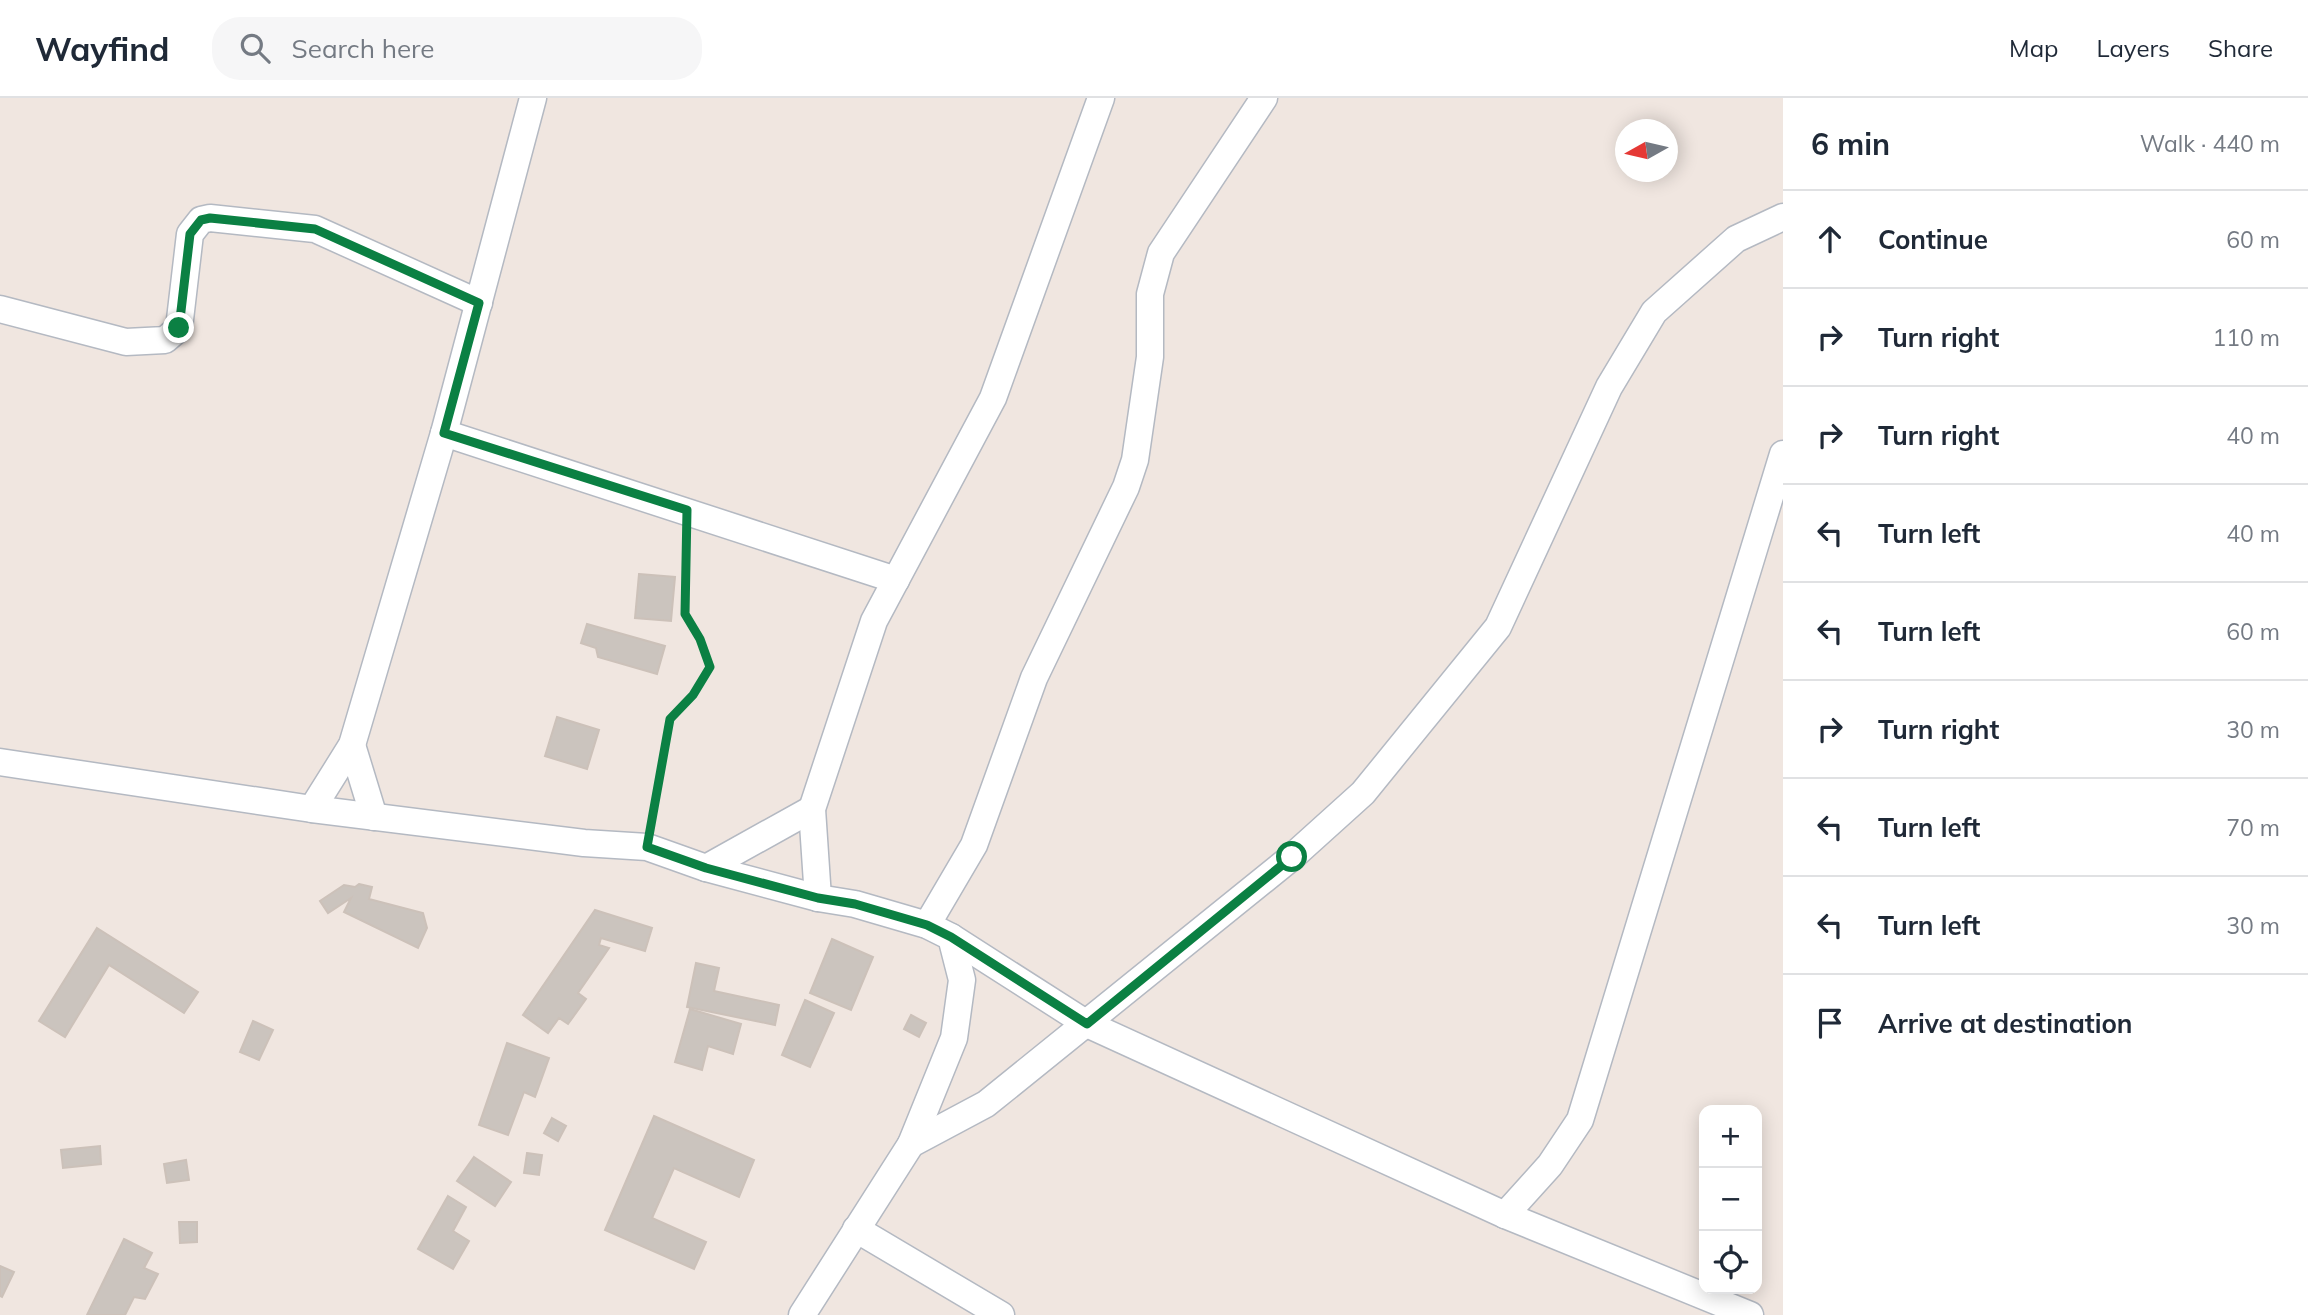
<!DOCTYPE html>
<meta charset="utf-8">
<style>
:root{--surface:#fff;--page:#f6f6f7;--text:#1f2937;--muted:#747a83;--line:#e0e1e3}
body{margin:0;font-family:Mulish,sans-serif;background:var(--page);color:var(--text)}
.controls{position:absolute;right:21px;bottom:21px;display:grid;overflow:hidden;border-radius:14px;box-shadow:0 4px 18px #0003}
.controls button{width:63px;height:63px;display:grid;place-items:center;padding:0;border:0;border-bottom:2px solid var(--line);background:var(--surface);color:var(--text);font:35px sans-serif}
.compass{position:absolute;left:1615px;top:21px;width:63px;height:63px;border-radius:50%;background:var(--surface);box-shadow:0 4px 18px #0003;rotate:262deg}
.stop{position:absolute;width:21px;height:21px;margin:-16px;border:5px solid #0b8043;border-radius:50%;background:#fff}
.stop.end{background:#0b8043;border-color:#fff;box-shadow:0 2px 7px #0008}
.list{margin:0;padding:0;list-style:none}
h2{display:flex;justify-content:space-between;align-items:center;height:91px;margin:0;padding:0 28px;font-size:30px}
h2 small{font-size:23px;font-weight:400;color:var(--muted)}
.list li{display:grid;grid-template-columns:46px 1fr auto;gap:21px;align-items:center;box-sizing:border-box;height:98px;padding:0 28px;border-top:2px solid var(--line)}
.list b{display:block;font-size:26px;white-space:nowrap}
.list em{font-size:23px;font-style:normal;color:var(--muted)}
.icon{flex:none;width:38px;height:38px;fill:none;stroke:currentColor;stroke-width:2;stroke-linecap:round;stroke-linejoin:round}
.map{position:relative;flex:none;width:1783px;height:1217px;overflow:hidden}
header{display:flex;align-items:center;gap:42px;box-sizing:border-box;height:98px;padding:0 35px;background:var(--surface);border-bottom:2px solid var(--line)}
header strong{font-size:33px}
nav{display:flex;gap:38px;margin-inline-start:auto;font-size:24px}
.search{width:490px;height:63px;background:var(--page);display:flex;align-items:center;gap:18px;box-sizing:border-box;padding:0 24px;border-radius:28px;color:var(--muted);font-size:26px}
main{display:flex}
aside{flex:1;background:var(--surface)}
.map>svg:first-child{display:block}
</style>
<header>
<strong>Wayfind</strong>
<div class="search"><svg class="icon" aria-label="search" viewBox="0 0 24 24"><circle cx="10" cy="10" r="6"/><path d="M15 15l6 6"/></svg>Search here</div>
<nav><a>Map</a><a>Layers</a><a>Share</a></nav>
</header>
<main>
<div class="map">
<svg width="1783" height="1217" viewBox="0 0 1783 1217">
<rect width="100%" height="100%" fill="#f0e6e0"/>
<g fill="#cbc4be" stroke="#ccc1b9" stroke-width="2">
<path d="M639 476 675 479 671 523 635 520Z"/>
<path d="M587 526 665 548 657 576 598 559 596 550 581 545Z"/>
<path d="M557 619 599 632 587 671 545 658Z"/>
<path d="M359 786 372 789 369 801 423 815 427 830 418 850 344 814 351 800 328 815 320 803 344 787 355 789Z"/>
<path d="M595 812 652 830 645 853 601 840 599 847 609 850 578 895 586 901 568 926 559 920 548 935 523 917Z"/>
<path d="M97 830 198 894 184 915 109 867 65 939 39 923Z"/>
<path d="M832 841 873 859 851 912 810 895Z"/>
<path d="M696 865 719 870 714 893 779 907 775 927 687 909Z"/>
<path d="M805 902 834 915 810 969 782 957Z"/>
<path d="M690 911 741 926 733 956 708 948 702 972 675 964Z"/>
<path d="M911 917 926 925 919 939 904 931Z"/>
<path d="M253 923 273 932 259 962 240 954Z"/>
<path d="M507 945 549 960 535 999 524 994 508 1037 479 1027Z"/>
<path d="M654 1018 754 1062 739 1099 674 1070 652 1120 706 1144 694 1171 605 1132Z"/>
<path d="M552 1020 566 1028 558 1043 544 1035Z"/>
<path d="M100 1048 101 1066 63 1070 61 1052Z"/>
<path d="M527 1055 542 1057 539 1077 524 1075Z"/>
<path d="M474 1059 511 1084 495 1108 457 1083Z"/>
<path d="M186 1062 189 1082 167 1085 164 1066Z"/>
<path d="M448 1098 466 1109 453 1133 469 1143 453 1171 418 1151Z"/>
<path d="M179 1124H197V1144L180 1145Z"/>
<path d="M124 1141 152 1155 144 1170 158 1176 145 1201 134 1199 125 1217H87Z"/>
<path d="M0 1168 14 1174 2 1199 0 1198Z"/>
</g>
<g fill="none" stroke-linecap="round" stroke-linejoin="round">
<defs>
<g id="street">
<path d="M0 211 126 244 165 242 179 230 190 136 201 122 210 120 315 131 479 205"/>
<path d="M444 335 896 482"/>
<path d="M352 647 374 719"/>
<path d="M0 664 312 711 584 745 647 749 706 770 818 800 855 806 927 827 951 839 962 882 954 940 911 1046"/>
<path d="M312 711 352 647 444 335 533 0"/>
<path d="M706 770 812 711"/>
<path d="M818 800 812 711 874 523 993 300 1101 0"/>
<path d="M927 827 974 747 1034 580 1126 389 1135 362 1150 259V196L1161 155 1264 0"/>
<path d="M951 839 1087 926 1505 1117 1750 1217"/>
<path d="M1505 1117 1550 1067 1580 1022 1783 356"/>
<path d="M856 1131 1001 1217"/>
<path d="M802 1217 911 1046 986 1006 1292 759 1363 695 1498 529 1609 289 1654 214 1736 141 1783 119"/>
</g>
</defs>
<use href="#street" stroke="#b4b9c2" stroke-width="29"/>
<path stroke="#c4c4c4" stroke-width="4.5" stroke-dasharray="5 3.5" stroke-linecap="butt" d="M651 724 671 621 693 597 710 569 700 541 685 516 686 443"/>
<use href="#street" stroke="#fff" stroke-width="26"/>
</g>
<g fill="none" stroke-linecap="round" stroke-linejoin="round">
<path stroke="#0b8043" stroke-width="9" d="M179 230 190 136 201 122 210 120 315 131 479 205 444 335 687 412 685 516 700 541 710 569 693 597 670 621 647 749 706 770 818 800 855 806 927 827 951 839 1087 926 1292 759"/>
</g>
</svg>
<div class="controls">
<button>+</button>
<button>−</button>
<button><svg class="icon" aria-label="locate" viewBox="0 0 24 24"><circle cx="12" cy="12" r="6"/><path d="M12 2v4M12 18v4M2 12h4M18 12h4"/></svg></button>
</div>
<svg class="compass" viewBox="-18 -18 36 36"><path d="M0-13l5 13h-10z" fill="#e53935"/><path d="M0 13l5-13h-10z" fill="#747a83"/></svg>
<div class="stop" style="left:1292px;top:759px"></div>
<div class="stop end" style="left:179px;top:230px"></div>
</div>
<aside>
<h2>6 min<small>Walk · 440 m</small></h2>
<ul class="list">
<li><svg class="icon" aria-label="ahead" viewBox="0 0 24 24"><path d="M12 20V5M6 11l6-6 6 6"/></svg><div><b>Continue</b></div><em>60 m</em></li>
<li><svg class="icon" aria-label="right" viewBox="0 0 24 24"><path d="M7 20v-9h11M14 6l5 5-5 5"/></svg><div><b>Turn right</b></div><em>110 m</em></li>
<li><svg class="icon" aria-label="right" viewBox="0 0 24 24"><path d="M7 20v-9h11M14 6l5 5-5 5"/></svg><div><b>Turn right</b></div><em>40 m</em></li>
<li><svg class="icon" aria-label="left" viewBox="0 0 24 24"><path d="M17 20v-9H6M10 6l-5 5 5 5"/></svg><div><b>Turn left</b></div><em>40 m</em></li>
<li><svg class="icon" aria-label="left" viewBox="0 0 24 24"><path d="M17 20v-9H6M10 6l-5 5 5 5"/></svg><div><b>Turn left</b></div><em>60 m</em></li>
<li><svg class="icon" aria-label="right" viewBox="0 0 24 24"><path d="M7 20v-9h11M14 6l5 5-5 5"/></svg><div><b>Turn right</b></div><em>30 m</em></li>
<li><svg class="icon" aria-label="left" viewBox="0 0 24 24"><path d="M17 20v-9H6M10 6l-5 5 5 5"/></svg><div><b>Turn left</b></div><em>70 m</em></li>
<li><svg class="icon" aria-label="left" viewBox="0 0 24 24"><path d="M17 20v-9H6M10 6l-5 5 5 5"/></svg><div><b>Turn left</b></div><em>30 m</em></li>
<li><svg class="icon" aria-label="arrive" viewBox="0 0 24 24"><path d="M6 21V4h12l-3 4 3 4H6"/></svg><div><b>Arrive at destination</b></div></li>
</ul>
</aside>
</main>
